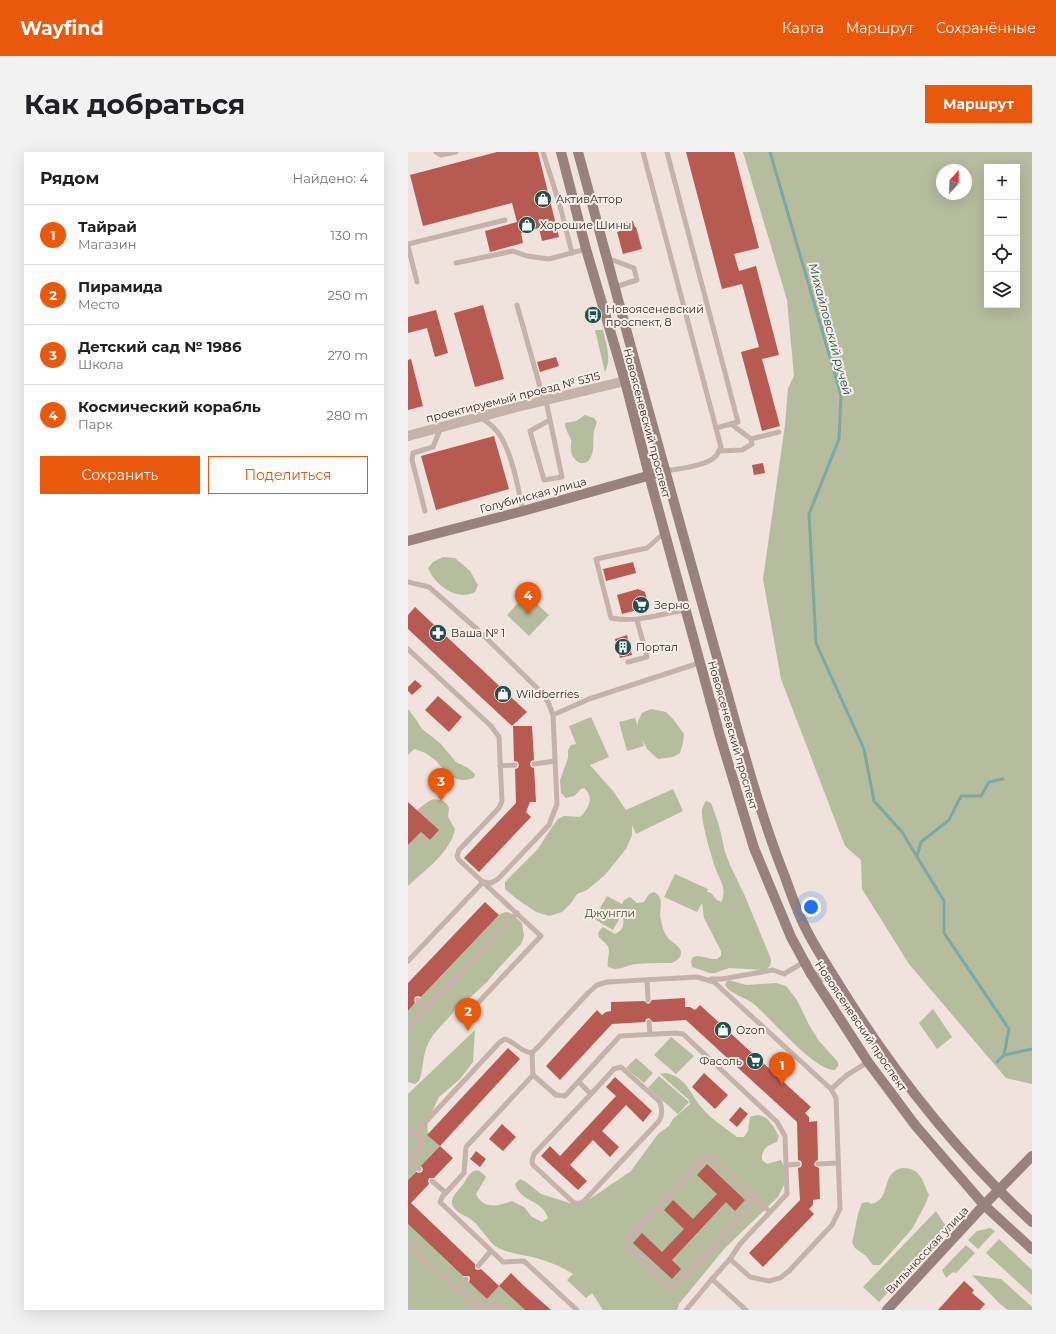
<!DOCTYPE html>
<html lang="ru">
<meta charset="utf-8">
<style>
:root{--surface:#fff;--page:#f2f2f2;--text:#202124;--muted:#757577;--line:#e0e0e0;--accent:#ea580c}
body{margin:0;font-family:Montserrat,sans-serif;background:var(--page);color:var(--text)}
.controls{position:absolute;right:12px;top:12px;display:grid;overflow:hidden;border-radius:0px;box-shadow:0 4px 16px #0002}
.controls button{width:36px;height:36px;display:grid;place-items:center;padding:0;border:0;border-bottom:1px solid var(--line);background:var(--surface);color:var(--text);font:20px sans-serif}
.compass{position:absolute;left:528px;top:12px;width:36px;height:36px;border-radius:50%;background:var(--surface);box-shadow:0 4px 16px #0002;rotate:22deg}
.you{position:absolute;left:403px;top:755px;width:14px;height:14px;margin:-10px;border:3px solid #fff;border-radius:50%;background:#1a73e8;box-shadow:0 0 0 6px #1a73e833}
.badge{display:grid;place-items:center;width:26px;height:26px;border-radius:50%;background:var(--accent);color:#fff;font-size:13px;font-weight:700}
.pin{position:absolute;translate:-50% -33px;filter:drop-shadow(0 1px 2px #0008)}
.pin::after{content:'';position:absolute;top:21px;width:14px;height:12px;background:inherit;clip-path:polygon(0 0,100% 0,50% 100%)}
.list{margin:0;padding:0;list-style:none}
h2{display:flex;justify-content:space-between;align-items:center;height:52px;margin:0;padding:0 16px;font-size:17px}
h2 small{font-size:13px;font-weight:400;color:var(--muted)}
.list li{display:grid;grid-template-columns:26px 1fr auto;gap:12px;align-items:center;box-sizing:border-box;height:60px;padding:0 16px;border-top:1px solid var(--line)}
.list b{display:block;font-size:15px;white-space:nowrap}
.list p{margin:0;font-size:13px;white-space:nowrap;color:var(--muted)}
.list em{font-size:13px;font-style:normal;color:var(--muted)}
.actions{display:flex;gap:8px;padding:12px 16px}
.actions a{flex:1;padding:9px 0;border:1px solid var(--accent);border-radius:0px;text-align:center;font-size:14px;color:var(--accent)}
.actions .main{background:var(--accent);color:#fff}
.icon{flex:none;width:22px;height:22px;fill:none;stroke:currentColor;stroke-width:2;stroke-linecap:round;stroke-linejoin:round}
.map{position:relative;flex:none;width:624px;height:1158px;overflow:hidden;border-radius:0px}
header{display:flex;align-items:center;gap:24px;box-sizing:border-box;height:56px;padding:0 20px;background:var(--accent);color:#fff}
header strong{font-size:19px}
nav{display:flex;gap:22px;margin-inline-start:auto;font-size:14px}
.intro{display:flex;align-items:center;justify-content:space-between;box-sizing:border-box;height:96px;padding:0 24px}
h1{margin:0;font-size:28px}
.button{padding:10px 18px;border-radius:0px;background:var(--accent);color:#fff;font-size:14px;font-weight:700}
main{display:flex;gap:24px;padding:0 24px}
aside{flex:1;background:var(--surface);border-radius:0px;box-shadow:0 4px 16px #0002}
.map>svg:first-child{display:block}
</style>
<header>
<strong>Wayfind</strong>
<nav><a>Карта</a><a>Маршрут</a><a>Сохранённые</a></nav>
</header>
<div class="intro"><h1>Как добраться</h1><a class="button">Маршрут</a></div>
<main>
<aside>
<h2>Рядом<small>Найдено: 4</small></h2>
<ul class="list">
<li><span class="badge">1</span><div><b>Тайрай</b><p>Магазин</p></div><em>130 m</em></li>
<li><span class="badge">2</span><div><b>Пирамида</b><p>Место</p></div><em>250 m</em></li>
<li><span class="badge">3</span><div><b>Детский сад № 1986</b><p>Школа</p></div><em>270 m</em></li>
<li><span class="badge">4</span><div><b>Космический корабль</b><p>Парк</p></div><em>280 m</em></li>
</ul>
<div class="actions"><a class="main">Сохранить</a><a>Поделиться</a></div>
</aside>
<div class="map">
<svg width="624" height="1158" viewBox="0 0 624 1158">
<rect width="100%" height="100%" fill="#efe3dc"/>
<g fill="#b6bc9e" fill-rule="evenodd">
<path d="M335 0H624V932L598 926 501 812 454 737 453 708 437 694 373 527 355 427 377 273 380 236 386 224 379 148ZM579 15H609V153H579ZM534 18H558V42H534Z"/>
<path d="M187 178H195C198 192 204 207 197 220Z"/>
<path d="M177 263 186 266 189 270C188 273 187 276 186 279 184 289 188 301 180 309 172 316 163 305 163 298 162 294 164 292 163 288 161 282 157 278 157 271L168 269Z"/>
<path d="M35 405 47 406 62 419 70 433 67 440C49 450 27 433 20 416L25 410Z"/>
<path d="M118 442 141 463 121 484 99 463Z"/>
<path d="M0 557 7 566 14 577 32 591 48 610 60 616 67 622 66 626C46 632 41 623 28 609 22 603 14 599 6 597L0 603Z"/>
<path d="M243 557 258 560 265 567 276 582 275 591 272 601 265 605 250 607 239 597 234 587 236 594 219 599 211 570 227 566 230 574V569L234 561Z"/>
<path d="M183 565 201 605 182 613 205 639 218 658 265 637 275 659 228 682 224 673V683L218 697 197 723 179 738 169 742 164 750 154 760 141 764 128 760 109 747 97 737V730L130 697 142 678 150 667 156 664 172 665C180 657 187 645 176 636L173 637 166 644 158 646 153 641 152 628 160 606V598L163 593 168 592 161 574Z"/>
<path d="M26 647 35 649 39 652 41 656 40 665 47 677C42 701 17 718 0 734V693L13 680 22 688 30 678 9 658 21 649Z"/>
<path d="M298 649 303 651 311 673 317 700 322 713 336 742 363 807C363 813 362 815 357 818L321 816 307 821H302L284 815 283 809 285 805C294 802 300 808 309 807L313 804V799L296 766 294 751 289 760 256 745 267 722 300 737 299 740 303 741 309 748 313 750C320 737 311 727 307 715 303 703 293 670 294 658 295 654 296 652 298 649Z"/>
<path d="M246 740C258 747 250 757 253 768 254 774 256 781 260 786 265 791 277 797 272 805 269 809 265 811 261 811 250 811 239 811 228 812 217 813 212 820 200 815 199 809 201 804 201 798 200 788 182 786 195 775L207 782C216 778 217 771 214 762L205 778 186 767 199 744 214 752 216 748 222 745 229 751 236 750 241 742Z"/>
<path d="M99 760 104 762 114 771 116 784 113 792 88 819 79 830 53 854 49 855C41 868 28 876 21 890 14 902 16 916 11 929L7 932 0 930V859L91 763 94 761Z"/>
<path d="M321 828 338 833 368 831 378 834 389 848 401 873 411 889 430 910V914L427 918C408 920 362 866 347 853 338 845 323 843 317 833L318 830Z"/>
<path d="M525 857 544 885 529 897 511 871Z"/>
<path d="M67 878 65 910 52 927 31 945 19 970 20 983 32 994 0 1028V942Z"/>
<path d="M263 885 286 904 268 922 246 903Z"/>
<path d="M228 906 245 921 236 931 218 916Z"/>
<path d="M258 921C279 925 283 944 295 957 303 967 319 977 329 985H336L340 979 342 965C357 958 364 972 371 984L369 990C360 993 353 997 354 1008L359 1012 373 1008 376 1014 377 1027 376 1033 370 1045 317 1096 271 1152 269 1158H195L184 1141 178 1146 159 1128 165 1122C154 1115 140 1109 128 1106 115 1102 99 1102 87 1094 79 1087 73 1076 65 1069 59 1064 51 1062 47 1057 38 1047 51 1039 56 1031 62 1021 67 1012 78 1025L68 1042C76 1058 90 1054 104 1049L116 1055 124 1065 134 1070 140 1066C134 1047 112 1050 107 1032L112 1027 118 1030 133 1042 165 1052 173 1053 223 1019 250 982 261 974 265 967 282 952 281 948 252 922Z"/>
<path d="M251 924 281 950 270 962 240 936Z"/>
<path d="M494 1016C513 1016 514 1028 521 1043L517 1053 504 1077 472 1113H465L458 1104 447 1096 444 1090C448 1077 448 1064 454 1051L460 1050 463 1052C484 1048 472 1021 494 1016Z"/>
<path d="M528 1059 539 1076 471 1150 455 1135Z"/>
<path d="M0 1072 79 1147 91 1134 117 1158H0Z"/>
<path d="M582 1076 587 1079 570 1097 560 1088 569 1079Z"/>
<path d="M591 1087 624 1118V1143L578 1101Z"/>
<path d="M558 1093 567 1101 548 1121 545 1120 538 1126 534 1118Z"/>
<path d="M564 1123 593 1127 624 1155V1158H600L591 1151Z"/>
</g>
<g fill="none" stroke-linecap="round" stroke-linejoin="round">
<g stroke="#7ea8a4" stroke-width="3">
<path d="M362 0 433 243 431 287 401 362 408 491 456 597 466 649 494 680 536 749V781L601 877 596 903"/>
<path d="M509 704 513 690 541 668 553 644H573L581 630 595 627"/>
<path d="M596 903 624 897"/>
<path d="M589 910 596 903"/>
</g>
</g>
<g fill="#b75b52">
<path d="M89 0H130L151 85 134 89 131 76 113 81 115 91 82 100 77 79 109 70 104 51 15 74 2 23Z"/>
<path d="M278 0H326L351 96 326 102 331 119 348 114 371 203 354 207 372 274 354 279 333 200 351 195 334 132 314 137Z"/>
<path d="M225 69 227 75H228L234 97 215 102 209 80 212 79 210 73Z"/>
<path d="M75 153 96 227 67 235 46 161Z"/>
<path d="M28 158 40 201 27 205 19 176 0 181V165Z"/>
<path d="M148 205 151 214 132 220 129 210Z"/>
<path d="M3 207 15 254 0 258V208Z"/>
<path d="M86 284 101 337 28 358 13 304Z"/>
<path d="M355 311 357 321 346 323 344 313Z"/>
<path d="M225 410 228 421 198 429 195 417Z"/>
<path d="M230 437 237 440 241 455 214 462 209 443Z"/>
<path d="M7 455 119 560 104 574 0 477V463Z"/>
<path d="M219 483 224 503 212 506 207 487Z"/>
<path d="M7 528 14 534 4 543 0 539V535Z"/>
<path d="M30 544 54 565 41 580 17 558Z"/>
<path d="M105 574H124L126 608 123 609 122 612 123 615 126 616 128 650H122L118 660 123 665 71 720 56 706 108 651 107 617 110 616 111 613 110 610 106 609Z"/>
<path d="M0 650 31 678 22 688 13 680 0 693Z"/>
<path d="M77 750 91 763 13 845 10 844 7 845 6 848 7 851 0 859V831Z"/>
<path d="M277 846V855H282L287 858 292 853 393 946 403 955 397 961 401 965V970L409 969 410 1008 408 1009 406 1012 407 1014 411 1016 412 1047 405 1048V1053L401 1057 406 1062 355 1115 341 1101 392 1048 390 1016 393 1015 394 1012 393 1009 390 1008 389 970 278 868 245 870 241 866 238 867 237 870 204 872 152 928 138 914 189 858 194 863 198 860 203 859V850L236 849 240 852 242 851 244 848Z"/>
<path d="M100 896 112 907 32 994 19 983Z"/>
<path d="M296 921 320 943 307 957 284 935Z"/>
<path d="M207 925 244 959 235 970 218 953 194 979 211 995 202 1005 185 988 162 1013 179 1029 170 1038 133 1004 142 994 152 1004 208 944 198 935Z"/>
<path d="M332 955 340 962 329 975 321 968Z"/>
<path d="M94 972 108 985 95 999 81 987Z"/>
<path d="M32 994 45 1006 26 1026H21L20 1029 21 1032 3 1051 67 1112V1117L70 1118 73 1117 91 1134 79 1147 61 1130 62 1126 61 1124H55L0 1072V1028L8 1020 11 1021 14 1020 15 1017 13 1014Z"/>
<path d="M68 999 78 1007 72 1015 62 1007Z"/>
<path d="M299 1012 337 1048 327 1059 318 1050 264 1108 273 1117 264 1127 225 1091 234 1081 254 1100 276 1077 256 1058 265 1048 285 1067 309 1042 289 1023Z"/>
<path d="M103 1121 116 1134 143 1158H117L91 1134Z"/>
<path d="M556 1129 566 1138 564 1141 577 1152 572 1158H530Z"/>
</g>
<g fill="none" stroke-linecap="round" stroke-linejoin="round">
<g stroke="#c5b2a9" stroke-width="5">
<path d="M28 0 33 3 48 0"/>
<path d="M135 0 152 54 164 101"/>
<path d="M235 0 313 295C311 298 310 301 308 304 299 314 270 317 257 319"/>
<path d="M259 0 330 270 308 276"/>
<path d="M0 92 97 68"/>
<path d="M0 94 9 130"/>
<path d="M199 106 226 116 229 128 207 135"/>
<path d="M48 111 105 99 119 104 141 107 178 97"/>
<path d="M109 153 136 249"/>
<path d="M138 249 154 325 136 328 122 279 142 268"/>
<path d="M72 265C76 268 81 271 84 274 103 290 110 336 115 359"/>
<path d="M343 287 371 280"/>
<path d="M311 299 334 298 344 292 343 287 323 272"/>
<path d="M17 359 4 308 5 301 25 295 33 275"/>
<path d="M256 381 239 396 188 407 203 466C230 471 251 462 278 458"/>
<path d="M0 430 21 435 69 477 129 536 140 550 145 563 149 652 141 673 90 727 83 731 76 730"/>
<path d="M0 497 83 574 91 585 94 649 91 656 51 698 49 704 51 708 133 784 66 855"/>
<path d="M220 510 239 505 229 468"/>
<path d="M145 563 181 547 291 511"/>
<path d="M126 612 147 609"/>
<path d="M92 614 107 613"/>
<path d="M0 809 75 730"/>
<path d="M303 827H314L365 818 376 822 396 810"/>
<path d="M239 828 240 848"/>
<path d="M10 848 19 856"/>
<path d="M241 870 242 882"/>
<path d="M0 876 109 761"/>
<path d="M124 901 125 923 148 943 157 944 212 884 267 881 275 882 369 970 377 984 379 1042 332 1092 322 1107 304 1127"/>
<path d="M125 923 58 995 56 1021 34 1045 32 1050 95 1110 116 1109 169 1158"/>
<path d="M171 930 183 942 206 917 213 915 252 950C254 957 255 962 251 969L177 1048C173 1052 170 1052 165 1050L125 1013 124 1009 126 1002 183 942"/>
<path d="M423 937 439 923 460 910"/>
<path d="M0 977 12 988"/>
<path d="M0 1006 12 994V976L92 890 97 887C109 891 111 899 124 901L129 896 180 841 189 833 199 830 289 825 306 830 423 937 428 946 432 1057 424 1073 381 1119 372 1126 361 1129 342 1125 322 1107"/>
<path d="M0 1007 11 1017"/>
<path d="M410 1012 430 1011"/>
<path d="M379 1013 390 1012"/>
<path d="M24 1029 38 1041"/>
<path d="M349 1047 266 1135 259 1133 217 1093 218 1089 293 1009 301 1006 305 1007 362 1060"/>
<path d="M0 1092 66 1153 93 1155 97 1158"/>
<path d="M70 1114 83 1099"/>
<path d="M48 1137 58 1127"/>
<path d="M278 1158 304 1127 338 1158"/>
</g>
<g stroke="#c5b2a9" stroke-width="10">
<path d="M0 284 105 256 217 229"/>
<path d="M302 549 308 553H314L318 550 320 543"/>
<path d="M403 822 410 825H416L419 820V813"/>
</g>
<g stroke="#98827b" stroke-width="10">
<path d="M153 0 178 97 217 229 241 323 312 584 346 696 383 785 403 822 460 910 507 973 576 1053 624 1097"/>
<path d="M170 0C215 166 260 333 307 498 329 574 348 652 377 725 383 742 389 759 397 775 406 794 419 813 430 831 484 919 548 1000 624 1070"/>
<path d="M0 389 115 359 257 319"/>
<path d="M479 1158 576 1053 624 1004"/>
</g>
</g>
<defs>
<symbol id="shop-disc" viewBox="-11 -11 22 22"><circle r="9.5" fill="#23504c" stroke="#f7eee8"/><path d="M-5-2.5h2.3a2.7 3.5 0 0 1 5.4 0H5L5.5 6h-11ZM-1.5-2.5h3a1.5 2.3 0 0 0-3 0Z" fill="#fff"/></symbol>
<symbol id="bus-disc" viewBox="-11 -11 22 22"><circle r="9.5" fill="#23504c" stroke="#f7eee8"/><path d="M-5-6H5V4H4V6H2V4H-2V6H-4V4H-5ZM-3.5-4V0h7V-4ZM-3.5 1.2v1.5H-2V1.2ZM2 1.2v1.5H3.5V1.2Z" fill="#fff"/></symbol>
<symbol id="supermarket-disc" viewBox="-11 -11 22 22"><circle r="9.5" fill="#23504c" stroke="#f7eee8"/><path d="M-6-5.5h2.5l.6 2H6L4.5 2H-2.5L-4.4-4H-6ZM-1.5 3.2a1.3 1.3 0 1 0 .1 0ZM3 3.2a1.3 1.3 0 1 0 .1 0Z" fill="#fff"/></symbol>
<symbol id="pharmacy-disc" viewBox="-11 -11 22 22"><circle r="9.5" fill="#23504c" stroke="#f7eee8"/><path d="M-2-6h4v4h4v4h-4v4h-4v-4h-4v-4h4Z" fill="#fff"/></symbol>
<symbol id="building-disc" viewBox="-11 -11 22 22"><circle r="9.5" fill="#23504c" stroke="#f7eee8"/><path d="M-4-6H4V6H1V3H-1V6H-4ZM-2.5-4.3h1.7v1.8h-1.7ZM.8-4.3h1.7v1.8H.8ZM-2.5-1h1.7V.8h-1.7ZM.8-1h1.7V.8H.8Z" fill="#fff"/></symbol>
</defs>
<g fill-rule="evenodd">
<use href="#shop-disc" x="125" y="37" width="20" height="20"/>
<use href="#shop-disc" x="109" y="63" width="20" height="20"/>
<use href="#bus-disc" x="175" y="153" width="20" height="20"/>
<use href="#supermarket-disc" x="223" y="443" width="20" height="20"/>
<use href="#pharmacy-disc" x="20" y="471" width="20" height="20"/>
<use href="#building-disc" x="205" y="485" width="20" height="20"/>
<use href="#shop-disc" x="85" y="532" width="20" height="20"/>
<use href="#shop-disc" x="305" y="868" width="20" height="20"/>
<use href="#supermarket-disc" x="337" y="899" width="20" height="20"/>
</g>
<g text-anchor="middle" stroke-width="4" stroke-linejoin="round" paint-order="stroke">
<g font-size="11" fill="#332a28" stroke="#f7eee8" text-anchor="start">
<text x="148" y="51">АктивАттор</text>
<text x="132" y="77">Хорошие Шины</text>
<text x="198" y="161">Новоясеневский<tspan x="198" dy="13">проспект, 8</tspan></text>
<text x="246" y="457">Зерно</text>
<text x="43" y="485">Ваша № 1</text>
<text x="228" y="499">Портал</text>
<text x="108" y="546">Wildberries</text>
<text x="328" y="882">Ozon</text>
<text x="334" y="913" text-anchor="end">Фасоль</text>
</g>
<g font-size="11" fill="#332a28" stroke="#f7eee8">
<text transform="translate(105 245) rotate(-14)" y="4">проектируемый проезд № 5315</text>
<text transform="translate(239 271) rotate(75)" y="4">Новоясеневский проспект</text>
<text transform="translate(125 343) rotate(-15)" y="4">Голубинская улица</text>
<text transform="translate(325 583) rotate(74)" y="4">Новоясеневский проспект</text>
<text transform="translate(453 874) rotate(56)" y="4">Новоясеневский проспект</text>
<text transform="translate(519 1098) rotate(-47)" y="4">Вильнюсская улица</text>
</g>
<g font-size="11" fill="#484f2f" stroke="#f7eee8">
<text x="202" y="765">Джунгли</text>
</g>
<g font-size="12" font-style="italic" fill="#23504c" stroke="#f7eee8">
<text transform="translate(422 177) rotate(75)" y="4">Михайловский ручей</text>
</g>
</g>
</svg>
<div class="controls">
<button>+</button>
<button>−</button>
<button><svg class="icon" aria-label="locate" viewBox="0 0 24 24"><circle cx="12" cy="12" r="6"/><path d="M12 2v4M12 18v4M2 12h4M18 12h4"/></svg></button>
<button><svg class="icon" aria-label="layers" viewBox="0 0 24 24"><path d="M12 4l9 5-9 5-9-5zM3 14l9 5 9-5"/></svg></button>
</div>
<svg class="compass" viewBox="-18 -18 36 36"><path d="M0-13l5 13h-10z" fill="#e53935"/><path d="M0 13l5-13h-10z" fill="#757577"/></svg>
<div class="you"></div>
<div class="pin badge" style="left:374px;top:933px">1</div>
<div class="pin badge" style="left:60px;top:879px">2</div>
<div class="pin badge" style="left:33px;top:649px">3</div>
<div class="pin badge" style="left:120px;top:463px">4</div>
</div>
</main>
